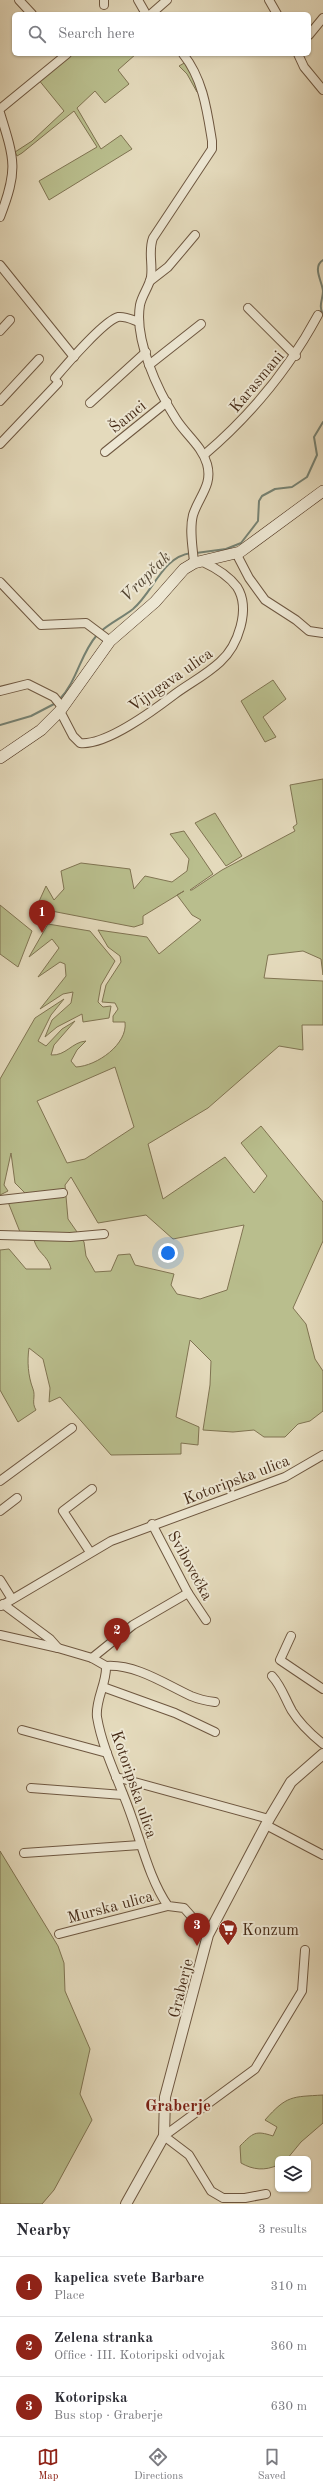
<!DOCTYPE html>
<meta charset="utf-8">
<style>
:root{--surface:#fff;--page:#f2f2f3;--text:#2b2b33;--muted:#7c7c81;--line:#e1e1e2;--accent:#8f2418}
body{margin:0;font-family:"Old Standard TT",serif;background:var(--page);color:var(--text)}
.controls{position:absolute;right:12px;bottom:12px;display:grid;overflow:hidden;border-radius:6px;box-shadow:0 1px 3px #0004}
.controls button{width:36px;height:36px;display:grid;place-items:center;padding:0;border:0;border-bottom:1px solid var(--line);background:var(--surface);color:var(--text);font:20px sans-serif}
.you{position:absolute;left:168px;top:1253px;width:14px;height:14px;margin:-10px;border:3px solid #fff;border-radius:50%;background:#1a73e8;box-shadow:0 0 0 6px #1a73e833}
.badge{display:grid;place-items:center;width:26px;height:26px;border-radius:50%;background:var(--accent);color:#fff;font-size:13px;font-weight:700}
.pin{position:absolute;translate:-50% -33px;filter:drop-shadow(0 1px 2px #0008)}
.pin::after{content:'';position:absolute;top:21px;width:14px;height:12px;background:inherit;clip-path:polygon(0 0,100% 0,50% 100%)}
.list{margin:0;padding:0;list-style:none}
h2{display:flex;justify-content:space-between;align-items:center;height:52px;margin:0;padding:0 16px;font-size:17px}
h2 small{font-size:13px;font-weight:400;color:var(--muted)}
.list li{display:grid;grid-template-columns:26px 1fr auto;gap:12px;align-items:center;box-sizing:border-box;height:60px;padding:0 16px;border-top:1px solid var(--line)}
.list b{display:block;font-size:15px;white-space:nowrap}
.list p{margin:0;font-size:13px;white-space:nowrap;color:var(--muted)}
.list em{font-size:13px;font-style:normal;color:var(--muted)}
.icon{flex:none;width:22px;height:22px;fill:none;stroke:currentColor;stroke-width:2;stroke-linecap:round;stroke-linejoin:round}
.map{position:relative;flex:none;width:323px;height:2204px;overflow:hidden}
.search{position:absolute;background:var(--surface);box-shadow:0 1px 3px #0004;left:12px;right:12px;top:12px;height:44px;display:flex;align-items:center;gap:10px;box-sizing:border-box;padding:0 14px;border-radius:6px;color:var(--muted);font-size:15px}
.sheet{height:232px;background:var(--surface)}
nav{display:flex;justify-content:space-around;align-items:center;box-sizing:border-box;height:56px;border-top:1px solid var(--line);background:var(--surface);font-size:11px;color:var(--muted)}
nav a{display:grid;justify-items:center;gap:2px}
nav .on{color:var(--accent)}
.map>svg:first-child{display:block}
</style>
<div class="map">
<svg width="323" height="2204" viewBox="0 0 323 2204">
<rect width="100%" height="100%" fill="#e4dabc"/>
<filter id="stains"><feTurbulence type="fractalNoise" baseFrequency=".005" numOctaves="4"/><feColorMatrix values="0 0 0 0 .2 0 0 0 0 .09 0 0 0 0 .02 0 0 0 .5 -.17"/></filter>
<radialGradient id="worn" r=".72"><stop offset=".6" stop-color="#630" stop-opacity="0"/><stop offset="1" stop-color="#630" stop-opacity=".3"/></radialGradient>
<g fill="#b9be8d" stroke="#807452" fill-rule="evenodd">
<path d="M70 54H136L118 70 129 84 105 103 95 91 77 108 101 149 121 135 132 149 49 200 39 181 97 147 74 111 22 153 17 156 15 152 32 141 64 111 38 79Z"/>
<path d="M186 62 200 90 197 92 187 74 179 66Z"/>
<path d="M273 680 286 699 263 717 276 737 265 742 241 701Z"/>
<path d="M323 779V975L321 959 303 951 268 955 264 978 323 981V1025H302L303 1050 279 1046 208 1108 148 1144 163 1199 225 1157 254 1193 267 1176 241 1143 261 1126 323 1202V1241L293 1308 306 1324 315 1359 323 1371V1411L310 1421 298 1424 285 1437H264L254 1430 233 1432 203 1430 210 1385 211 1361 190 1340 176 1417 199 1427 198 1445 181 1443V1454L111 1455 60 1397 49 1402 50 1388 43 1359 29 1348C27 1361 28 1376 33 1389 36 1397 31 1402 36 1410L18 1422 0 1390V1250L9 1249 26 1269H51C47 1253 37 1255 33 1236L22 1237 8 1202 25 1193 15 1183 11 1153 4 1185 8 1191 0 1195V1079L35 1018 64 999 51 1015 38 1041 46 1046 62 1029 75 1021 54 1045 51 1055C66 1056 72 1042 86 1041L77 1050 71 1061 76 1067C97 1066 128 1044 125 1022H113V1016L118 1009 115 1003 102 1002 106 985 121 962 120 956 108 947 98 930 147 937 159 954 201 920 192 915 177 895 184 891 143 916V924L134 927 36 908 46 886 54 900 64 889 61 871 81 863 130 869 134 889 145 876 172 882 187 871 189 859 170 834 184 831 213 874 190 890H192L222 870 295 831 293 827 297 824 290 785ZM115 1067 134 1127 85 1159 67 1163 37 1101ZM71 1177 98 1223 146 1215 173 1239 244 1225 227 1290 200 1299 177 1294 171 1285 174 1274 135 1265 130 1254 118 1255 111 1271 95 1272 86 1256 84 1242 68 1219 65 1185Z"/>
<path d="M215 813 242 856 226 866 195 823Z"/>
<path d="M0 905 32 931 18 967 0 954Z"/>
<path d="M48 924 90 931 115 961 101 985 98 1002 103 1007 111 1006 109 1018 83 1022 82 1014 57 1027 45 1037 52 1020 71 1003 73 992 63 994 40 1009 66 976 65 964 60 962 38 977 59 948 52 939 29 957Z"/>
<path d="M0 1851 58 1946 64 1963 65 1991 90 2049 80 2094 92 2120 54 2190 42 2204H0Z"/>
<path d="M323 2095V2123L301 2142 287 2159H278V2165C265 2171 253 2170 241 2163L240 2146C253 2133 255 2130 273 2136L277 2127 265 2120C287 2095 292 2097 323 2095Z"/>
</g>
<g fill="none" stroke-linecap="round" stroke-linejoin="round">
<g stroke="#758172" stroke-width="2">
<path d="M323 260C312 267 322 281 323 291 323 299 318 306 323 314"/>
<path d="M196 553 226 549 241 543 258 521 259 501 262 496 275 489 292 487 307 477 317 455 314 437 323 422"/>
<path d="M100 632C110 623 123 617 133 609 154 591 162 557 191 553"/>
<path d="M59 700C78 680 80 654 97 635"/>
<path d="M0 725 31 716 56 703"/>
</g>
<defs>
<g id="minor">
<path d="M19 0 32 14"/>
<path d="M138 0 146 14"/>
<path d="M269 0 277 14"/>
<path d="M104 5V0"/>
<path d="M151 14 167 0"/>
<path d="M309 35 323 18"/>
<path d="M183 54C203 79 207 110 212 141V149L153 238C148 251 153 264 151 277 149 287 142 295 140 305 134 340 158 391 176 419 186 435 202 446 207 464 213 485 199 496 193 515 189 530 193 548 194 563"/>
<path d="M298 54 304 67 323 90"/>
<path d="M0 109 67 54"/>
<path d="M0 113C15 161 18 170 0 217"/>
<path d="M0 265 74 357"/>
<path d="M150 281 168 267 195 235"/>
<path d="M248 308 296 356"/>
<path d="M0 331 10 320"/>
<path d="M149 365 201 324"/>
<path d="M55 378C66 365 104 321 118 317 125 316 133 320 139 322"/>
<path d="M0 401 39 359"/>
<path d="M90 403 146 352"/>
<path d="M0 444 58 383"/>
<path d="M105 452 167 402"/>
<path d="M204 455C251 415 289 369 318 315"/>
<path d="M236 553 249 578 265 600 296 620 309 631 323 633"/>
<path d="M0 582 41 625 86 623 110 641"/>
<path d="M0 691 28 684 54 697 63 708"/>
<path d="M60 711 73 736 80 743C106 746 154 710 175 694 190 683 206 675 220 662 238 646 251 609 237 587 228 575 216 568 203 562"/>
<path d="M0 1200 63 1193"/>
<path d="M0 1235 70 1237 104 1234"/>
<path d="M0 1481 72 1428"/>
<path d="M0 1511 17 1498"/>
<path d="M152 1524 188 1593 206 1620"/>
<path d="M90 1552 63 1511 92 1489"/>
<path d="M0 1580 12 1599"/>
<path d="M3 1604 50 1639 58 1648 92 1658 106 1666C107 1683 95 1700 97 1717 103 1752 121 1785 132 1818 142 1846 151 1882 168 1906L184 1908 208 1935"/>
<path d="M1 1606 111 1541 285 1477 323 1455"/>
<path d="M0 1635 58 1648"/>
<path d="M291 1636 280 1660 323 1689"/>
<path d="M92 1658 133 1625 188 1593"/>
<path d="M106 1666C136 1664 165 1684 191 1696 198 1699 207 1701 215 1702"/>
<path d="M272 1676C282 1687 285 1699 292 1711 300 1724 312 1735 323 1744"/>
<path d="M103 1687 175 1713 215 1732"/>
<path d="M22 1730 107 1753"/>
<path d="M116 1777 269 1819"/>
<path d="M31 1788 123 1795"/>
<path d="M266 1825 323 1855"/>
<path d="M24 1853 140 1845"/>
<path d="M59 1934 168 1906"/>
<path d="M266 2194 245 2198H223L211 2191 189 2155 164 2136 255 2069 302 1991 305 1950"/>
</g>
<path id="tertiary" d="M126 2204 164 2136 165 2097 208 1935 269 1819 291 1782 323 1754"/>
<path id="secondary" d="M0 758 41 730 60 711 110 641 155 602 184 569 194 563 240 552 323 491"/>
</defs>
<use href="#minor" stroke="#6e5740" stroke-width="10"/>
<use href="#tertiary" stroke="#6e5740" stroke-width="12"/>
<use href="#secondary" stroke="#462b17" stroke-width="12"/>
<use href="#minor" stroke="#ede7d3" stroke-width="8"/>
<use href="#tertiary" stroke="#ede7d3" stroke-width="10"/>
<use href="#secondary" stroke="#ede7d3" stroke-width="11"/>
</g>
<defs>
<symbol id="supermarket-pin" viewBox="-11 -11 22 30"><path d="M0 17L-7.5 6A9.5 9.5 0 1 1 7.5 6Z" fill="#8f2418" stroke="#ede7d3"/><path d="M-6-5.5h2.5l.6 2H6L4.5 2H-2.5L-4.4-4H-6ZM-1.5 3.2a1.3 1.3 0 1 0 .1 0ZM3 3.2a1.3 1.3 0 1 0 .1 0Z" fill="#fff"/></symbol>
</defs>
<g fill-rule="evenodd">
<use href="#supermarket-pin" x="217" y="1918" width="22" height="30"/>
</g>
<g text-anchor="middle" stroke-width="4" stroke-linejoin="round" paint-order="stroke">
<g font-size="16" fill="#462b17" stroke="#ede7d3">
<text transform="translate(256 381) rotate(-50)" y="6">Karasmani</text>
<text transform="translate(127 416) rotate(-39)" y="6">Šamci</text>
<text transform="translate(170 679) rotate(-35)" y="6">Vijugava ulica</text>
<text transform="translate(236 1479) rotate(-21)" y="6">Kotoripska ulica</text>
<text transform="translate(191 1565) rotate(61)" y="6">Svibovečka</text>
<text transform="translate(135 1784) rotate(71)" y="6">Kotoripska ulica</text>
<text transform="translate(110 1906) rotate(-15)" y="6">Murska ulica</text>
<text transform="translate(180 1988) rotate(-76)" y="6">Graberje</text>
</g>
<g font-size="16" fill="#462b17" stroke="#ede7d3" text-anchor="start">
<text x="242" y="1935">Konzum</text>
</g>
<g font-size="17" font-style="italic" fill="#564835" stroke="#ede7d3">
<text transform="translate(145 576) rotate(-45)" y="6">Vrapčak</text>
</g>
<g font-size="17" font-weight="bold" fill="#7a1f14" stroke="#ede7d3">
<text x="178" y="2111">Graberje</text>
</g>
</g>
<rect width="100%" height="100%" filter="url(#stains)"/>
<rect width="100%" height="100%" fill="url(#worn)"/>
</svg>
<div class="controls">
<button><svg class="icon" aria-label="layers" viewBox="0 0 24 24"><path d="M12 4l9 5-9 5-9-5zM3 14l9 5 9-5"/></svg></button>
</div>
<div class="you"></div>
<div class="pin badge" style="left:42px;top:933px">1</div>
<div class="pin badge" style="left:117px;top:1651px">2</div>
<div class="pin badge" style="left:197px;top:1946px">3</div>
<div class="search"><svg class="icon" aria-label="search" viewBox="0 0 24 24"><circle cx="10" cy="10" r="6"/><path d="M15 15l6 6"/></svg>Search here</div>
</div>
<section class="sheet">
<h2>Nearby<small>3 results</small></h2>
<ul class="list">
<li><span class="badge">1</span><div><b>kapelica svete Barbare</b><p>Place</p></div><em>310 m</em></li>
<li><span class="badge">2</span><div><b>Zelena stranka</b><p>Office · III. Kotoripski odvojak</p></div><em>360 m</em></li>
<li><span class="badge">3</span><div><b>Kotoripska</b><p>Bus stop · Graberje</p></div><em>630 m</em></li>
</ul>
</section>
<nav>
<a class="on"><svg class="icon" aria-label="map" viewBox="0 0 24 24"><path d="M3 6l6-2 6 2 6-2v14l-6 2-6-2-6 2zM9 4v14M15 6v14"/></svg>Map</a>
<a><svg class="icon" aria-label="directions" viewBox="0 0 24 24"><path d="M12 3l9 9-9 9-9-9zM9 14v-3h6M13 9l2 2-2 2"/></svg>Directions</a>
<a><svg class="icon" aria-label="saved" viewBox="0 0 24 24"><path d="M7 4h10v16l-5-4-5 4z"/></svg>Saved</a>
</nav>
